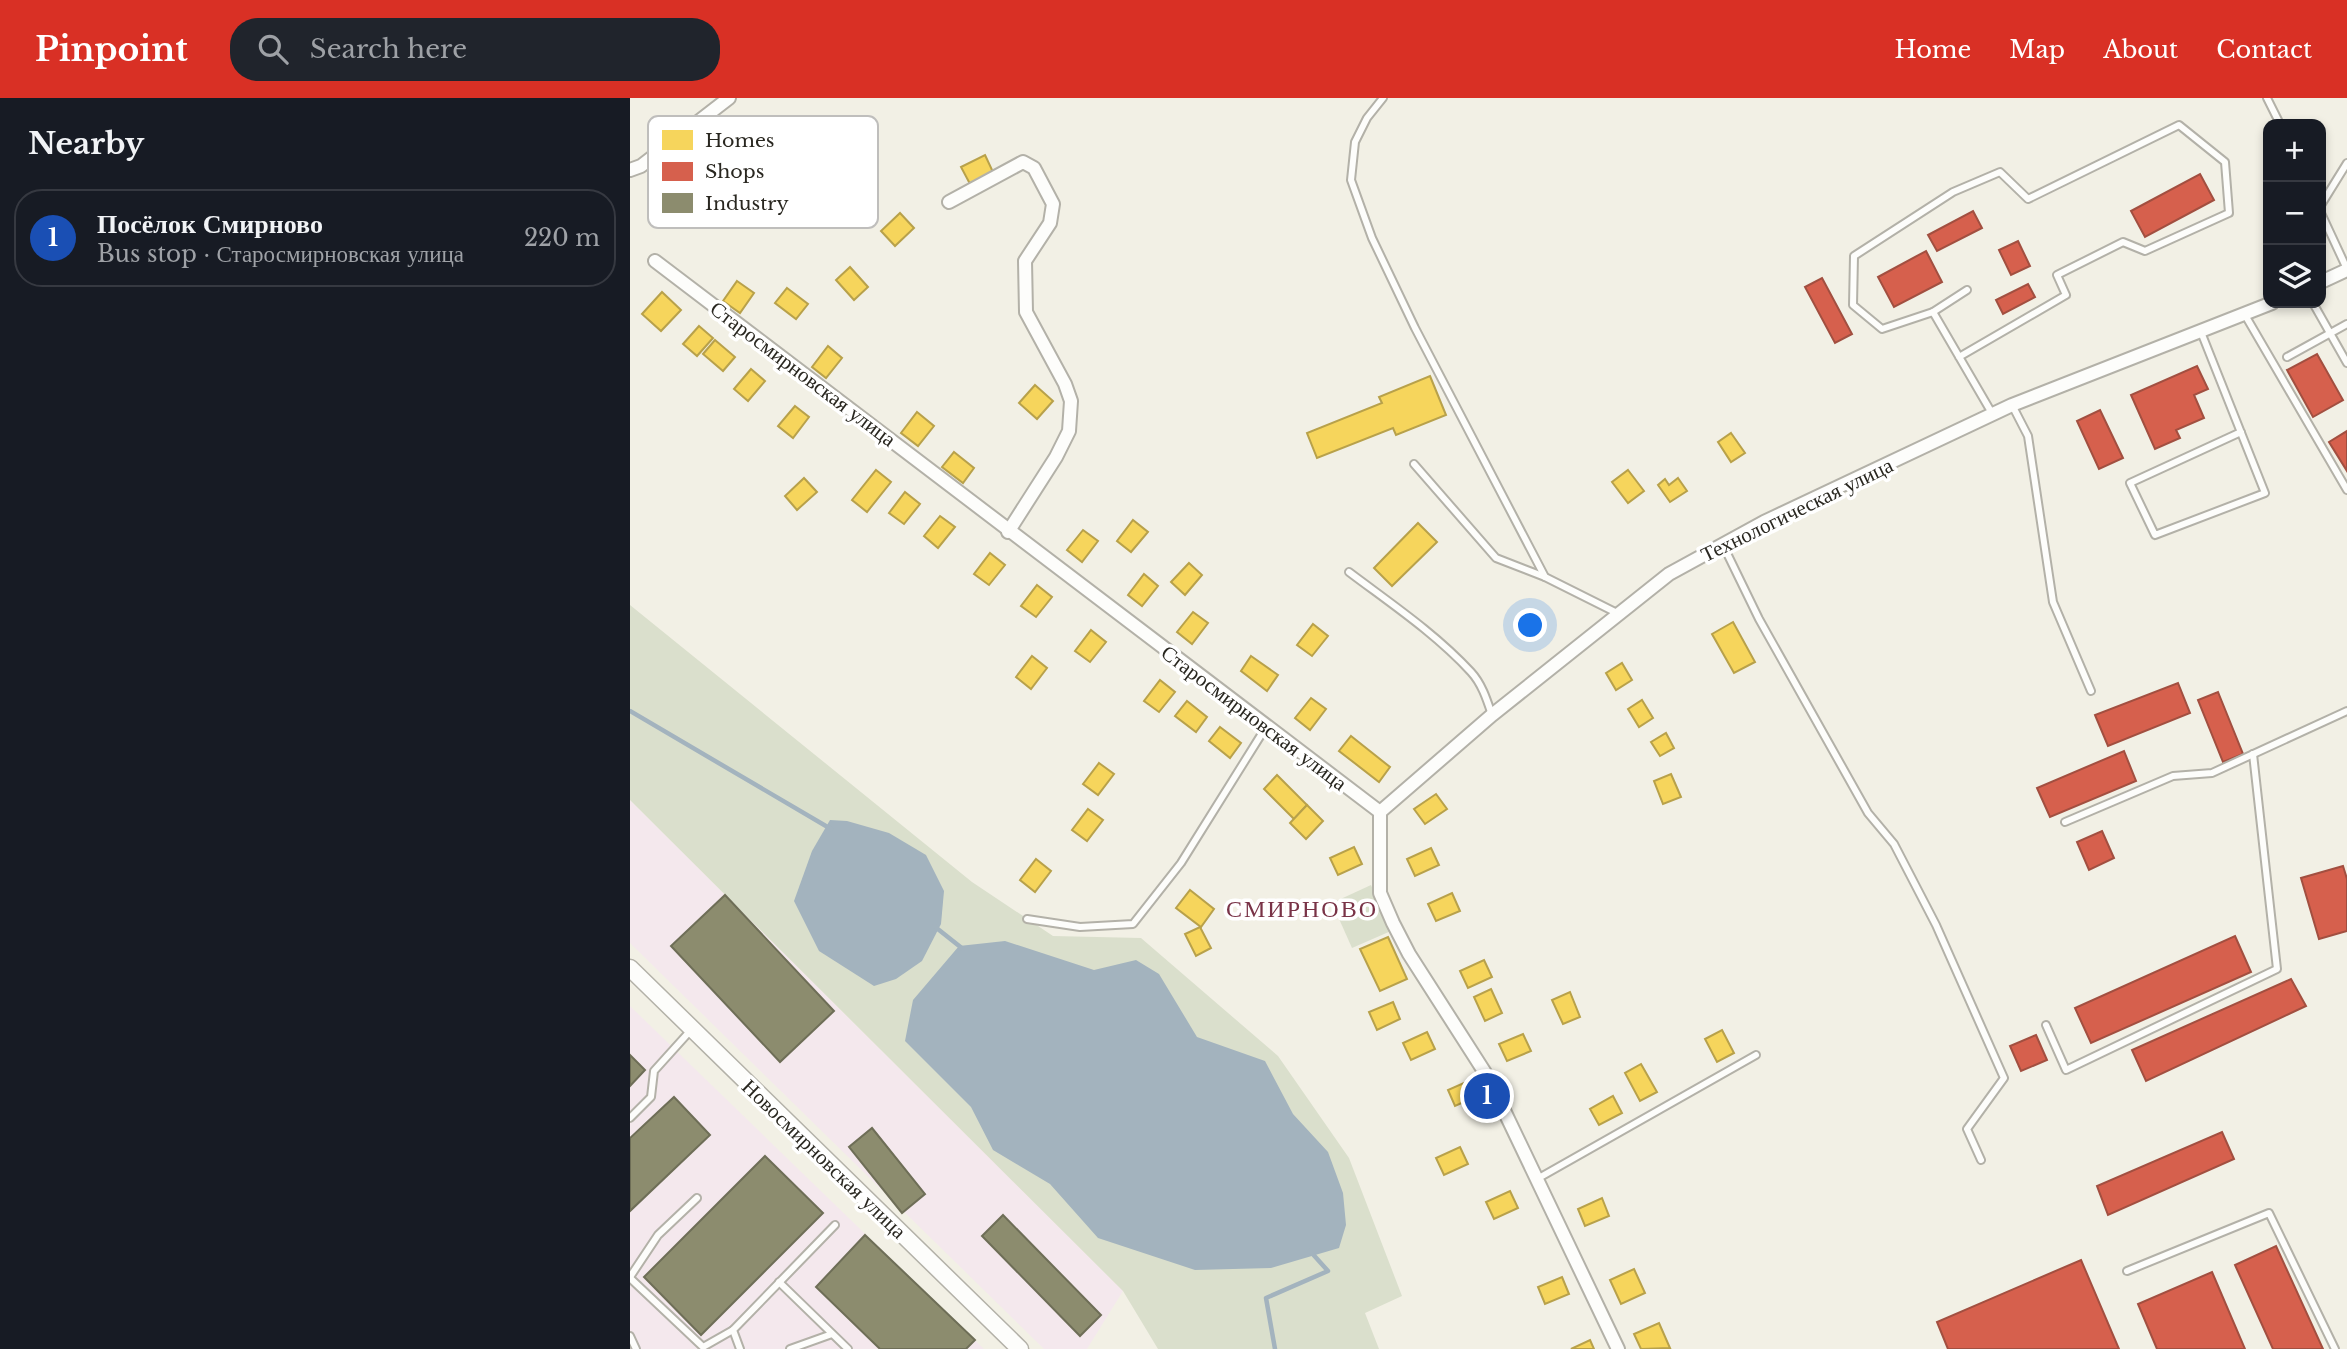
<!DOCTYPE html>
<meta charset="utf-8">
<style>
:root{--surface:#171b24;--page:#20242c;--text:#f1f3f6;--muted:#9ea1a6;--line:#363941;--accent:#d93025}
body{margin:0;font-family:"Libre Baskerville",serif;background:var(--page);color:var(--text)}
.controls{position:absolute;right:21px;top:21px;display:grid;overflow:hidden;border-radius:14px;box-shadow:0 4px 10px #0003}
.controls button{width:63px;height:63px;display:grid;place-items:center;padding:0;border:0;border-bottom:2px solid var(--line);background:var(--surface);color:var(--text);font:35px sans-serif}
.you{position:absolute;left:901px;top:528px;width:24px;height:24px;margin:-18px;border:5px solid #fff;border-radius:50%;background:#1a73e8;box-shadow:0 0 0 10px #1a73e833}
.badge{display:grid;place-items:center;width:46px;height:46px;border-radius:50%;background:var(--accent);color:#fff;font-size:23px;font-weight:700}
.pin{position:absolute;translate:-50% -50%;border:4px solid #fff;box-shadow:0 2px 7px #0006}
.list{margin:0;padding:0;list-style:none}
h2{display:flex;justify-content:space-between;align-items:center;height:91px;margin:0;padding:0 28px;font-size:30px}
h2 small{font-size:23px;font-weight:400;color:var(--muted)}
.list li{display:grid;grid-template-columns:46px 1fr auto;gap:21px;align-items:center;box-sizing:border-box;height:98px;margin:0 14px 14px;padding:0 14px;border:2px solid var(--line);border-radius:28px}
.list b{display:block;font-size:26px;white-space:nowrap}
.list p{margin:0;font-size:23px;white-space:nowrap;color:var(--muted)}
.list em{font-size:23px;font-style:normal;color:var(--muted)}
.icon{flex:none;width:38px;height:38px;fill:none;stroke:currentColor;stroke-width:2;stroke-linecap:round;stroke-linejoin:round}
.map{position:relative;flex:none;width:1717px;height:1251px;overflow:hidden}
header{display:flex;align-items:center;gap:42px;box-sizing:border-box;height:98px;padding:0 35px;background:var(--accent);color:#fff}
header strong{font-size:33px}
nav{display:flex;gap:38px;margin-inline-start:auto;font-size:24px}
.search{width:490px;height:63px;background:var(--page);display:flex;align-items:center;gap:18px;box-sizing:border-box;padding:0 24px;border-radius:28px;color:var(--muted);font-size:26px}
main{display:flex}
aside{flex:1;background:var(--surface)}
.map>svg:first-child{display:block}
</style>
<header>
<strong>Pinpoint</strong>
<div class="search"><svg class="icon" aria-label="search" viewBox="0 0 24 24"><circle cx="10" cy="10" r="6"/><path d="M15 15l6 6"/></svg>Search here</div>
<nav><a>Home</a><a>Map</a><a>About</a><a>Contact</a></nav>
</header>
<main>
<aside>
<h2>Nearby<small></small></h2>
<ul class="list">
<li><span class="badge" style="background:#1a4fb4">1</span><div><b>Посёлок Смирново</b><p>Bus stop · Старосмирновская улица</p></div><em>220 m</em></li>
</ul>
</aside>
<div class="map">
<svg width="1717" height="1251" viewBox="0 0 1717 1251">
<rect width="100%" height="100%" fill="#f2f0e5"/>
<g fill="#f4e8ed">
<path d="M0 702 493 1193 457 1251H414L0 845Z"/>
<path d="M0 908 354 1251H0Z"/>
</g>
<g fill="#dadfcc">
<path d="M0 507 342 784 423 838 511 840 648 958 719 1060 772 1198 735 1215 749 1251H528L493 1193 0 702Z"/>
<path d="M741 787 761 833 722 850 702 805Z"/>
</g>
<g fill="#a3b3be">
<path d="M200 722 217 723 259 735 296 757 314 793 311 826 292 863 266 881 244 888 189 853 164 803 182 753Z"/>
<path d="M375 843 464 872 506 862 529 876 567 939 635 963 663 1016 698 1054 713 1095 716 1127 709 1150 641 1170 565 1172 468 1140 420 1086 363 1052 341 1009 275 943 283 902 329 848Z"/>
</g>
<g fill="#f6d55c" stroke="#b8a14a" stroke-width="2">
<path d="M355 57 363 74 340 86 331 69Z"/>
<path d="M270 115 284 130 265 148 251 133Z"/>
<path d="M220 169 238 189 224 202 206 182Z"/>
<path d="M107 183 124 195 110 215 93 203Z"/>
<path d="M157 190 178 206 166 221 145 205Z"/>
<path d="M32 194 51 212 31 233 12 216Z"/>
<path d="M69 228 83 240 67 258 53 246Z"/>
<path d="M85 242 105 259 93 273 73 256Z"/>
<path d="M198 248 212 260 196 280 182 269Z"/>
<path d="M121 271 135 283 118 303 104 291Z"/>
<path d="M800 278 816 317 766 337 763 330 687 360 677 335 752 305 749 299Z"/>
<path d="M405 287 423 303 407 321 389 305Z"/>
<path d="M165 308 179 319 163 340 148 328Z"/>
<path d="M287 314 304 328 288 348 271 335Z"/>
<path d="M1101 335 1115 355 1101 364 1088 344Z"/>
<path d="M324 354 344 370 333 385 312 369Z"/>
<path d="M246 372 261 384 237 414 222 402Z"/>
<path d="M998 372 1014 393 998 405 982 384Z"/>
<path d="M174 380 187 394 167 412 155 398Z"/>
<path d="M1048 380 1057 393 1040 404 1028 387 1035 381 1039 387Z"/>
<path d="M275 394 290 406 274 426 259 415Z"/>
<path d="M310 418 325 429 308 450 294 438Z"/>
<path d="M503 422 518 434 501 454 487 443Z"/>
<path d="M788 425 807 444 762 488 744 470Z"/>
<path d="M453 432 468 443 452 464 437 452Z"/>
<path d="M360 455 375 467 359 487 344 476Z"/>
<path d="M559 465 572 477 555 497 541 484Z"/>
<path d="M514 476 528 488 512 508 498 497Z"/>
<path d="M407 487 422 499 406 519 391 508Z"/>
<path d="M563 514 578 525 562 546 547 534Z"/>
<path d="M1103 524 1125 564 1104 575 1082 536Z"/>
<path d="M683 526 698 538 682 558 667 547Z"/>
<path d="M461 532 476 544 460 564 445 553Z"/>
<path d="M402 558 417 570 401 591 386 579Z"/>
<path d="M621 558 648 577 637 593 611 573Z"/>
<path d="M992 565 1002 582 986 592 976 575Z"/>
<path d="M530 582 545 594 529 614 514 603Z"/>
<path d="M681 600 696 611 680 632 665 620Z"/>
<path d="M1012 602 1023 620 1009 629 998 611Z"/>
<path d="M557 603 577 619 566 634 545 618Z"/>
<path d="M590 629 611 645 600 660 579 643Z"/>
<path d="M1036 635 1044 650 1030 658 1021 644Z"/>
<path d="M721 638 760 669 749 684 709 653Z"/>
<path d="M469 665 484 676 468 697 453 686Z"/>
<path d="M1041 676 1051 699 1033 706 1024 683Z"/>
<path d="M647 677 677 707 664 721 634 691Z"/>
<path d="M806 696 817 711 795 726 784 711Z"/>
<path d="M677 707 693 723 676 741 660 725Z"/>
<path d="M458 711 473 722 457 743 442 732Z"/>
<path d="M724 749 732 766 708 777 700 760Z"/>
<path d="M801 750 809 767 785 778 777 761Z"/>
<path d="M406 761 421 773 405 794 390 782Z"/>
<path d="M560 792 584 811 571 829 546 810Z"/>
<path d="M822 795 830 813 806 823 798 806Z"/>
<path d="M570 829 581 850 566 858 555 836Z"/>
<path d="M758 839 777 881 750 893 730 851Z"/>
<path d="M854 862 862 879 838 890 830 873Z"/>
<path d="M861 891 872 915 855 923 844 899Z"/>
<path d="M940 894 950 919 933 926 922 902Z"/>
<path d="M763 904 770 921 747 932 739 914Z"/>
<path d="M1092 932 1104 955 1087 964 1075 941Z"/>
<path d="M797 934 805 951 781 962 773 945Z"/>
<path d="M893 936 901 953 877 963 869 946Z"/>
<path d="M1011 966 1027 994 1010 1003 995 975Z"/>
<path d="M836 984 843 1000 825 1008 818 992Z"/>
<path d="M983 998 992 1015 969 1027 960 1011Z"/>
<path d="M830 1049 838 1066 814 1077 806 1060Z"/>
<path d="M880 1093 888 1110 864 1121 856 1104Z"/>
<path d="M972 1100 979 1118 955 1128 948 1111Z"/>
<path d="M1004 1171 1015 1195 991 1206 980 1182Z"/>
<path d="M932 1179 939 1196 915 1206 908 1189Z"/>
<path d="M1029 1225 1040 1250 1011 1251 1004 1236Z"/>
<path d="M960 1242 964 1251H941Z"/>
</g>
<g fill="#d6604d" stroke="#a24f40" stroke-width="2">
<path d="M1570 76 1584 102 1515 139 1501 113Z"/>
<path d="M1343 113 1352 130 1307 153 1298 137Z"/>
<path d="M1388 143 1400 168 1381 177 1369 152Z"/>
<path d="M1296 153 1312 184 1264 209 1248 179Z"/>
<path d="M1192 180 1222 236 1205 245 1175 189Z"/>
<path d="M1398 186 1405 199 1373 216 1366 202Z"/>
<path d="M1687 256 1713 302 1683 319 1657 272Z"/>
<path d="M1567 268 1578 291 1564 297 1574 320 1546 332 1550 340 1525 351 1501 297Z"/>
<path d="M1470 312 1493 360 1469 371 1447 323Z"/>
<path d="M1717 333V373L1699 344Z"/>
<path d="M1548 585 1560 615 1478 648 1465 617Z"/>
<path d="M1588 594 1613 656 1593 664 1568 602Z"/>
<path d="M1494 653 1506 683 1420 719 1407 690Z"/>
<path d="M1472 733 1484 760 1459 772 1447 744Z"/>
<path d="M1713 768 1717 781V833L1689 841 1671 780Z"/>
<path d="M1605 838 1621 874 1461 945 1445 910Z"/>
<path d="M1661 881 1676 908 1516 983 1502 952Z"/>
<path d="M1406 937 1417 962 1391 973 1380 948Z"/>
<path d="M1592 1034 1604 1061 1478 1117 1467 1088Z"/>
<path d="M1646 1148 1693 1251H1643L1605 1167Z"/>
<path d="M1451 1162 1489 1251H1318L1307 1224Z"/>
<path d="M1582 1174 1615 1251H1527L1508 1206Z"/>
</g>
<g fill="#8c8c6e" stroke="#6e6e57" stroke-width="2">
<path d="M95 797 204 913 150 964 41 848Z"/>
<path d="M0 957 15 972 0 988Z"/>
<path d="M44 999 80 1037 0 1113V1040Z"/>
<path d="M242 1030 295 1096 272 1115 219 1049Z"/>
<path d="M135 1058 193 1115 71 1237 14 1179Z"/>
<path d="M373 1117 471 1217 450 1238 352 1138Z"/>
<path d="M235 1137 345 1242 336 1251H250L186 1189Z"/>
</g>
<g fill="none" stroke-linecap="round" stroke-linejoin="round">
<g stroke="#a3b3be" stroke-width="4.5">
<path d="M0 613 201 731"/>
<path d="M304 828 333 851"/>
<path d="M645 1251 636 1200 698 1173 680 1153"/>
</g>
<defs>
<g id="service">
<path d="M753 0 737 20 725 44 721 82 742 140 785 230 915 479 989 516"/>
<path d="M1637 0 1650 26"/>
<path d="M1691 107 1717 65"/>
<path d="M1691 115 1717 171"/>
<path d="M1683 205 1717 265"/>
<path d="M1303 214 1337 192"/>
<path d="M1615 217 1717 392"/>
<path d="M1571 234 1635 395 1525 437 1500 385 1611 334"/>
<path d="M1329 259 1436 197 1427 177 1493 144 1515 153 1599 115 1595 64 1549 27 1398 101 1370 74 1323 94 1224 158 1223 207 1252 231 1303 214 1363 317"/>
<path d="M1657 259 1717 226"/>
<path d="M1382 307 1398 338 1423 504 1461 593"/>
<path d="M784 366 866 460 915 479"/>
<path d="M1093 447 1129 521 1238 715 1264 746 1306 827 1374 980 1337 1031 1351 1062"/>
<path d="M719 474C760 505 805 535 841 574 852 586 857 602 862 617"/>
<path d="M1435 724 1543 678 1582 675 1717 613"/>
<path d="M397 821 450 829 503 826 551 765 636 629"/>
<path d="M1416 927 1436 972 1647 871 1623 656"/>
<path d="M0 1020 21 999 24 973 61 932"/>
<path d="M907 1081 1126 957"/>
<path d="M1497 1173 1639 1115 1705 1251"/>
<path d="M0 1179 28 1137 67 1100"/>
<path d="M0 1180 73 1249 103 1232"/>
<path d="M149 1184 218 1251"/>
<path d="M0 1238 6 1251"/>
<path d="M110 1251 103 1232 205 1127"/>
<path d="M160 1251 202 1236"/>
</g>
<g id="minor">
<path d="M0 72 11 68 99 0"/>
<path d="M319 104 393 64 404 70 423 106 420 125 395 163 396 214 435 286 441 303 439 333 426 359 378 434"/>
<path d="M25 163 750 714V795L763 825 779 856 859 981 988 1251"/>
<path d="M1691 184 1717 172"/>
<path d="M750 714 862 617 1039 476 1134 424 1382 307 1642 205"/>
</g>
<path id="tertiary" d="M0 870 390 1251"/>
</defs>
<use href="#service" stroke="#b3b1a8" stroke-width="10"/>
<use href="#minor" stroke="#b3b1a8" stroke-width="16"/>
<use href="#tertiary" stroke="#b3b1a8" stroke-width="19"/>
<use href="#service" stroke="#fdfdfb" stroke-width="6"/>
<use href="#minor" stroke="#fdfdfb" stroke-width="12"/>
<use href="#tertiary" stroke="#fdfdfb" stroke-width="16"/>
</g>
<g text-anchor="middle" stroke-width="7" stroke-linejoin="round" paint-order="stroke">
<g font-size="21" fill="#292720" stroke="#fff">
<text transform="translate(173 276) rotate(37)" y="7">Старосмирновская улица</text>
<text transform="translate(1167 412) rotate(-26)" y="7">Технологическая улица</text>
<text transform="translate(624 620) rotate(37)" y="7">Старосмирновская улица</text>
<text transform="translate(194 1061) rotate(44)" y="7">Новосмирновская улица</text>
</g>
<g font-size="24" letter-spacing="2" fill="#793347" stroke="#fff">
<text x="672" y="819">СМИРНОВО</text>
</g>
</g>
<rect x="18" y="18" width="230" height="112" rx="10" fill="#fff" stroke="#bfbebc" stroke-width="2"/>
<rect x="32" y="32" width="31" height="20" fill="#f6d55c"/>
<rect x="32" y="64" width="31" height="19" fill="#d6604d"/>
<rect x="32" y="95" width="31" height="20" fill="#8c8c6e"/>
<g font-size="19" fill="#292720">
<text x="75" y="49">Homes</text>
<text x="75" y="80">Shops</text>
<text x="75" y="112">Industry</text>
</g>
</svg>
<div class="controls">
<button>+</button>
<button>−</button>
<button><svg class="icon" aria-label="layers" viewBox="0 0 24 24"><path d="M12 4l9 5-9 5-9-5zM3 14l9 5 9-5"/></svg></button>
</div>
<div class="you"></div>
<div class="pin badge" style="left:857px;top:998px;background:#1a4fb4">1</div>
</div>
</main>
